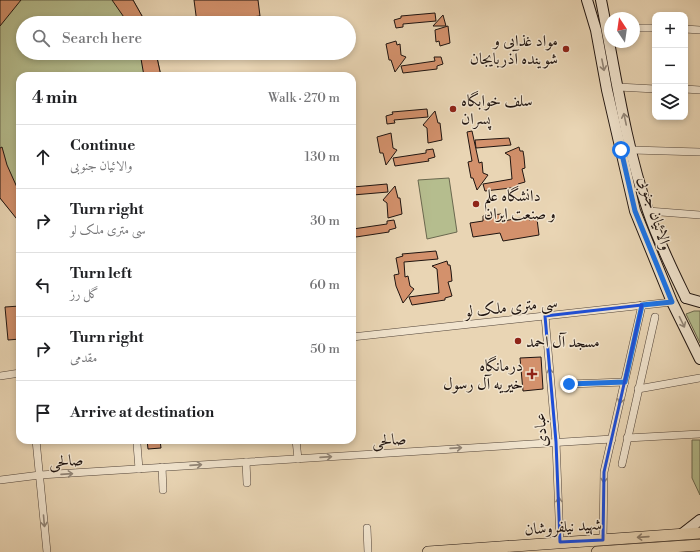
<!DOCTYPE html>
<meta charset="utf-8">
<style>
:root{--surface:#fff;--page:#f2f2f2;--text:#202124;--muted:#757577;--line:#e0e0e0}
body{margin:0;font-family:"Libre Bodoni",Amiri,serif;background:var(--page);color:var(--text)}
.controls{position:absolute;right:12px;top:12px;display:grid;overflow:hidden;border-radius:8px;box-shadow:0 2px 6px #0003}
.controls button{width:36px;height:36px;display:grid;place-items:center;padding:0;border:0;border-bottom:1px solid var(--line);background:var(--surface);color:var(--text);font:20px sans-serif}
.compass{position:absolute;left:604px;top:12px;width:36px;height:36px;border-radius:50%;background:var(--surface);box-shadow:0 2px 6px #0003;rotate:347deg}
.stop{position:absolute;width:12px;height:12px;margin:-9px;border:3px solid #1a73e8;border-radius:50%;background:#fff}
.stop.end{background:#1a73e8;border-color:#fff;box-shadow:0 1px 4px #0008}
.list{margin:0;padding:0;list-style:none}
h2{display:flex;justify-content:space-between;align-items:center;height:52px;margin:0;padding:0 16px;font-size:17px}
h2 small{font-size:13px;font-weight:400;color:var(--muted)}
.list li{display:grid;grid-template-columns:26px 1fr auto;gap:12px;align-items:center;box-sizing:border-box;height:64px;padding:0 16px;border-top:1px solid var(--line)}
.list b{display:block;font-size:15px;white-space:nowrap}
.list p{margin:0;font-size:13px;white-space:nowrap;color:var(--muted)}
.list em{font-size:13px;font-style:normal;color:var(--muted)}
.icon{flex:none;width:22px;height:22px;fill:none;stroke:currentColor;stroke-width:2;stroke-linecap:round;stroke-linejoin:round}
.map{position:relative;flex:none;width:700px;height:552px;overflow:hidden}
.search{position:absolute;background:var(--surface);box-shadow:0 2px 6px #0003;left:16px;top:16px;width:340px;height:44px;display:flex;align-items:center;gap:10px;box-sizing:border-box;padding:0 14px;border-radius:22px;color:var(--muted);font-size:15px}
.panel{position:absolute;background:var(--surface);box-shadow:0 2px 6px #0003;left:16px;top:72px;width:340px;height:372px;border-radius:12px}
.map>svg:first-child{display:block}
</style>
<div class="map">
<svg width="700" height="552" viewBox="0 0 700 552">
<rect width="100%" height="100%" fill="#e9d5b4"/>
<filter id="stains"><feTurbulence type="fractalNoise" baseFrequency=".005" numOctaves="4"/><feColorMatrix values="0 0 0 0 .2 0 0 0 0 .09 0 0 0 0 .02 0 0 0 .5 -.17"/></filter>
<radialGradient id="worn" r=".72"><stop offset=".6" stop-color="#630" stop-opacity="0"/><stop offset="1" stop-color="#630" stop-opacity=".3"/></radialGradient>
<g fill="#b5bd8e" stroke="#6a684f">
<path d="M0 0H133L146 23H23V53H156L161 76H20V222L0 198Z"/>
<path d="M449 178 457 232 427 239 418 180Z"/>
<path d="M694 311H700V343L686 314Z"/>
<path d="M692 440H700V495L692 478Z"/>
</g>
<g fill="#d3916c" stroke="#1f1410">
<path d="M0 0H21L0 26Z"/>
<path d="M112 0H133L146 23H128Z"/>
<path d="M194 0H258L260 16 197 23Z"/>
<path d="M435 13 436 21 403 24V27L396 28 394 20 401 18V16Z"/>
<path d="M443 15 446 26H433Z"/>
<path d="M448 26 450 43 440 46 439 41 436 42 435 30Z"/>
<path d="M396 41 397 45 400 44 401 55 406 57 395 72 391 60H389L386 44Z"/>
<path d="M140 53H156L161 76H144Z"/>
<path d="M434 57H441L443 64 437 66V69L403 73 401 66 435 61Z"/>
<path d="M427 109 428 117 394 120 395 123 387 124 386 116 393 114 392 112Z"/>
<path d="M435 111 438 123H440L442 140 428 143 427 128 423 125Z"/>
<path d="M472 131 479 163 482 162 483 173 488 175 477 190 473 178H471L468 162 472 161 467 132Z"/>
<path d="M391 133 393 148 397 150 386 165 383 153H380L377 137Z"/>
<path d="M509 138 511 145 476 148 475 140Z"/>
<path d="M2 147 7 165 20 194V223L0 198V148Z"/>
<path d="M519 147 520 151H523L524 157 525 168 522 169 525 182 518 184 519 187 485 191 483 184 512 179 510 156 505 153Z"/>
<path d="M433 149 435 157 428 159 429 161 395 166 393 158 426 153V150Z"/>
<path d="M387 184 388 192 353 195V187Z"/>
<path d="M395 186 398 198H400L402 214 388 218 387 203 383 200Z"/>
<path d="M501 214 504 221 529 216V220L537 219 539 235 503 241 500 233 473 237 470 223 483 221V216Z"/>
<path d="M394 220 396 228 389 230V232L356 237 353 229 387 224V221Z"/>
<path d="M436 251 438 259 404 262 405 277 408 276 410 286 414 289 403 303 396 286 394 275 399 274 396 258 403 256 402 254Z"/>
<path d="M447 261 448 265H450L451 271 452 281 448 282 452 296 445 298V300L412 305 409 297 439 293 437 269 432 266Z"/>
<path d="M20 306V339L8 340 5 307Z"/>
<path d="M541 357 543 389 523 391 520 358Z"/>
<path d="M147 440H160L161 448 148 449Z"/>
</g>
<g fill="none" stroke-linecap="round" stroke-linejoin="round">
<defs>
<g id="street">
<path d="M634 28H655"/>
<path d="M685 29 700 30"/>
<path d="M618 87 655 89"/>
<path d="M685 89 700 90"/>
<path d="M632 150 700 152"/>
<path d="M648 211 700 215"/>
<path d="M545 316 556 442 560 542"/>
<path d="M352 337 672 302"/>
<path d="M0 376 20 373"/>
<path d="M569 384 625 382"/>
<path d="M638 389 700 378"/>
<path d="M627 438 700 434"/>
<path d="M36 440 47 552"/>
<path d="M296 440 298 459"/>
<path d="M137 444 139 469"/>
<path d="M246 462 247 483"/>
<path d="M622 464 655 317"/>
<path d="M162 467 163 490"/>
<path d="M0 480 40 475 612 439"/>
<path d="M367 528 368 552"/>
<path d="M603 540 604 472 642 305"/>
</g>
<g id="secondary">
<path d="M587 0 596 30 607 90 635 211 672 302 700 359"/>
<path d="M601 0C615 70 625 143 648 211 658 241 672 269 686 298"/>
<path d="M686 298 700 302"/>
<path d="M682 534 700 520"/>
</g>
<g id="primary">
<path d="M428 552 700 533"/>
<path d="M597 552 700 545"/>
</g>
</defs>
<use href="#street" stroke="#524439" stroke-width="8"/>
<use href="#secondary" stroke="#1f1410" stroke-width="12"/>
<use href="#primary" stroke="#1f1410" stroke-width="12"/>
<use href="#street" stroke="#f1e4ce" stroke-width="7"/>
<use href="#secondary" stroke="#f1e4ce" stroke-width="10"/>
<use href="#primary" stroke="#e9d5b4" stroke-width="11"/>
</g>
<defs><path id="oneway-shaft" d="M-6 0H5M1.5-3L5.5 0L1.5 3" fill="none" stroke-width="1.6" stroke-linecap="round" stroke-linejoin="round"/></defs>
<g stroke="#928678">
<use href="#oneway-shaft" transform="translate(603 65) rotate(79)"/>
<use href="#oneway-shaft" transform="translate(625 119) rotate(-102)"/>
<use href="#oneway-shaft" transform="translate(682 322) rotate(64)"/>
<use href="#oneway-shaft" transform="translate(550 374) rotate(-95)"/>
<use href="#oneway-shaft" transform="translate(621 398) rotate(102)"/>
<use href="#oneway-shaft" transform="translate(456 448) rotate(-4)"/>
<use href="#oneway-shaft" transform="translate(326 457) rotate(-4)"/>
<use href="#oneway-shaft" transform="translate(196 465) rotate(-4)"/>
<use href="#oneway-shaft" transform="translate(67 474) rotate(-4)"/>
<use href="#oneway-shaft" transform="translate(604 477) rotate(93)"/>
<use href="#oneway-shaft" transform="translate(559 503) rotate(-92)"/>
<use href="#oneway-shaft" transform="translate(44 521) rotate(85)"/>
</g>
<use stroke="#8e7e6a" href="#oneway-shaft" transform="translate(643 537) rotate(176)"/>
<g fill="none" stroke-linecap="round" stroke-linejoin="round">
<path stroke="#1a73e8" stroke-width="5" d="M569 384 625 382 642 305 672 302 635 211 621 150"/>
</g>
<path fill="none" stroke="#1d4ed8" stroke-width="3" stroke-linejoin="round" d="M642 305 604 472 603 540 560 542 556 442 545 316Z"/>
<g fill="#8f2418" stroke="#f1e4ce" stroke-width="1.5">
<circle cx="566" cy="49" r="4"/>
<circle cx="453" cy="109" r="4"/>
<circle cx="476" cy="204" r="4"/>
<circle cx="518" cy="341" r="4"/>
<path d="M530 368h4v4h4v4h-4v4h-4v-4h-4v-4h4z"/>
</g>
<g text-anchor="middle" stroke-width="3" stroke-linejoin="round" paint-order="stroke">
<g font-size="16" fill="#1f1410" stroke="#f1e4ce" text-anchor="start">
<text x="558" y="46" text-anchor="end">مواد غذایی و<tspan x="558" dy="18">شوینده آذربایجان</tspan></text>
<text x="461" y="106">سلف خوابگاه<tspan x="461" dy="18">پسران</tspan></text>
<text x="484" y="201">دانشگاه علم<tspan x="484" dy="18">و صنعت ایران</tspan></text>
<text x="526" y="347">مسجد آل احمد</text>
<text x="523" y="371" text-anchor="end">درمانگاه<tspan x="523" dy="18">خیریه آل رسول</tspan></text>
</g>
<g font-size="16" fill="#1f1410" stroke="#f1e4ce">
<text transform="translate(656 213) rotate(72)" y="6">والائیان جنوبی</text>
<text transform="translate(511 306) rotate(-6)" y="6">سی متری ملک لو</text>
<text transform="translate(540 430) rotate(-94)" y="6">عبادی</text>
<text transform="translate(389 439) rotate(-4)" y="6">صالحی</text>
<text transform="translate(66 460) rotate(-4)" y="6">صالحی</text>
<text transform="translate(563 526) rotate(-4)" y="6">شهید نیلفروشان</text>
</g>
</g>
<rect width="100%" height="100%" filter="url(#stains)"/>
<rect width="100%" height="100%" fill="url(#worn)"/>
</svg>
<div class="controls">
<button>+</button>
<button>−</button>
<button><svg class="icon" aria-label="layers" viewBox="0 0 24 24"><path d="M12 4l9 5-9 5-9-5zM3 14l9 5 9-5"/></svg></button>
</div>
<svg class="compass" viewBox="-18 -18 36 36"><path d="M0-13l5 13h-10z" fill="#e53935"/><path d="M0 13l5-13h-10z" fill="#757577"/></svg>
<div class="stop" style="left:621px;top:150px"></div>
<div class="stop end" style="left:569px;top:384px"></div>
<div class="search"><svg class="icon" aria-label="search" viewBox="0 0 24 24"><circle cx="10" cy="10" r="6"/><path d="M15 15l6 6"/></svg>Search here</div>
<section class="panel">
<h2>4 min<small>Walk · 270 m</small></h2>
<ul class="list">
<li><svg class="icon" aria-label="ahead" viewBox="0 0 24 24"><path d="M12 20V5M6 11l6-6 6 6"/></svg><div><b>Continue</b><p>والائیان جنوبی</p></div><em>130 m</em></li>
<li><svg class="icon" aria-label="right" viewBox="0 0 24 24"><path d="M7 20v-9h11M14 6l5 5-5 5"/></svg><div><b>Turn right</b><p>سی متری ملک لو</p></div><em>30 m</em></li>
<li><svg class="icon" aria-label="left" viewBox="0 0 24 24"><path d="M17 20v-9H6M10 6l-5 5 5 5"/></svg><div><b>Turn left</b><p>گل رز</p></div><em>60 m</em></li>
<li><svg class="icon" aria-label="right" viewBox="0 0 24 24"><path d="M7 20v-9h11M14 6l5 5-5 5"/></svg><div><b>Turn right</b><p>مقدمی</p></div><em>50 m</em></li>
<li><svg class="icon" aria-label="arrive" viewBox="0 0 24 24"><path d="M6 21V4h12l-3 4 3 4H6"/></svg><div><b>Arrive at destination</b></div></li>
</ul>
</section>
</div>
